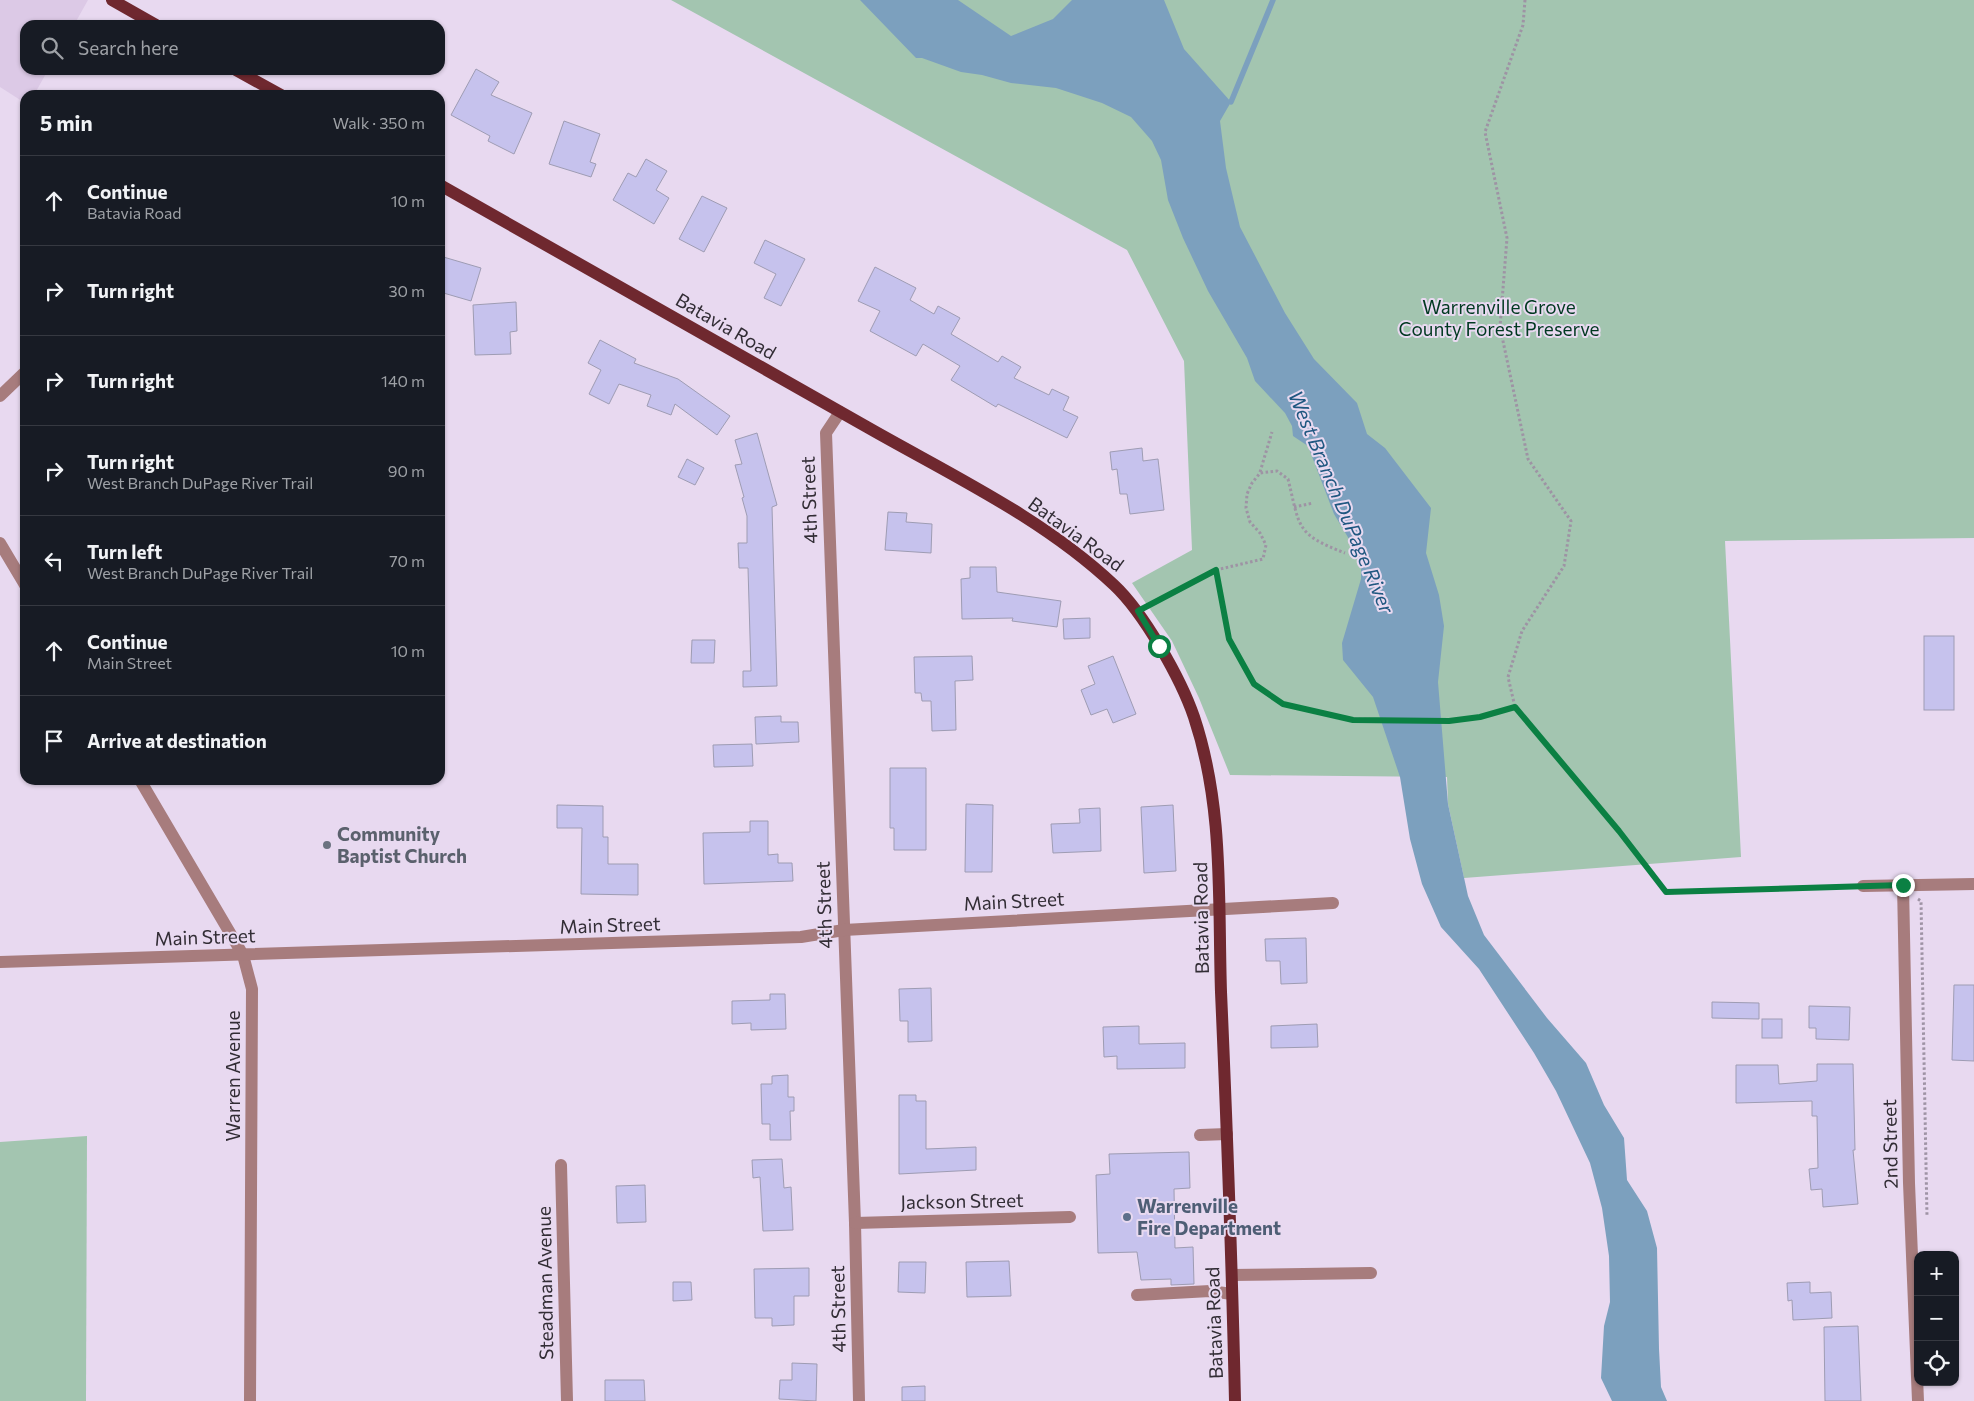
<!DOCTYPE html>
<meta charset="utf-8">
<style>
:root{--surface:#171b24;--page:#20242c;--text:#f1f3f6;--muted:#9ea1a6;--line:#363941}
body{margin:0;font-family:Commissioner,sans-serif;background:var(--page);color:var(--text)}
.controls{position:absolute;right:15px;bottom:15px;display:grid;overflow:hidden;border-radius:10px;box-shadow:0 1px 4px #0004}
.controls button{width:45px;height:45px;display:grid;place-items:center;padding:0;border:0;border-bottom:1px solid var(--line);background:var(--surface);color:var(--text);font:25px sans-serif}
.stop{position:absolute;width:15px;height:15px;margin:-11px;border:4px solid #0b8043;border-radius:50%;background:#fff}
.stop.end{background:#0b8043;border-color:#fff;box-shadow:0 1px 5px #0008}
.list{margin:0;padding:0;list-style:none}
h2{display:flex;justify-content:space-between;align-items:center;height:65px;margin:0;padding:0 20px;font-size:21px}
h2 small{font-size:16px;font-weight:400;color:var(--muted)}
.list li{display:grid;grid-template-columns:32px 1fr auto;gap:15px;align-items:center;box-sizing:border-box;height:90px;padding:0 20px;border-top:1px solid var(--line)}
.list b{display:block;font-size:19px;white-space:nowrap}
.list p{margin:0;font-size:16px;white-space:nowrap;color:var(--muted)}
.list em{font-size:16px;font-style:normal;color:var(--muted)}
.icon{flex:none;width:28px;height:28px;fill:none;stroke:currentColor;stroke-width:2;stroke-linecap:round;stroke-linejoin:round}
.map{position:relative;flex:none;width:1974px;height:1401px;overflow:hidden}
.search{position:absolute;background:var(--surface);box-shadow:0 1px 4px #0004;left:20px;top:20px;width:425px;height:55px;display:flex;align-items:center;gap:12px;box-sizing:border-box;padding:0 18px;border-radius:15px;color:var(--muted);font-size:19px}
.panel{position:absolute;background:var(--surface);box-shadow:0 1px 4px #0004;left:20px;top:90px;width:425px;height:695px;border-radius:15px}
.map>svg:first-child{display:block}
</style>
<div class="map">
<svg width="1974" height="1401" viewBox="0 0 1974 1401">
<rect width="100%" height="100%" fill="#e8d9f0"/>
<path fill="#dcc9e6" d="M0 0H88L74 25H25V70H48L34 95H25V103L0 87Z"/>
<g fill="#a3c5b0">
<path d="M671 0H1974V538L1725 541 1741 857 1464 878 1448 804 1447 777 1230 775 1199 698 1172 641 1132 583 1192 550 1184 361 1127 250Z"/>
<path d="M87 1136 86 1401H0V1142Z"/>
</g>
<path fill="#7ca0be" d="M860 0H958L1011 36 1053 19 1072 0H1164L1184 49 1231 102 1220 121 1226 168 1240 227 1285 313 1314 359 1357 403 1367 434 1385 448 1431 508 1426 553 1439 595 1444 626 1438 682 1448 804 1468 896 1484 935 1547 1018 1586 1063 1604 1105 1624 1138 1627 1180 1647 1211 1657 1248 1659 1349 1661 1387 1667 1401H1612L1601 1378 1604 1326 1610 1302 1609 1256 1602 1208 1590 1163 1556 1091 1534 1053 1479 969 1441 927 1422 884 1410 839 1400 777 1373 697 1343 660 1342 643 1361 579V559L1334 514 1308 446 1293 436 1292 426 1285 413 1255 381 1247 358 1208 291 1183 238 1168 200 1161 160 1152 141 1131 117 1102 103 1056 88 1011 83 982 75 961 72 922 58H916Z"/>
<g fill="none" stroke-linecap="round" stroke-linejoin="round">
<path stroke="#7ca0be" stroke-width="5.5" d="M1231 102 1273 0"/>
</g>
<g fill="#c6c2ed" stroke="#9e9cb3">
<path d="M476 69 499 82 491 95 532 113 514 154 488 141 490 136 451 115Z"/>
<path d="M564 121 600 134 590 162 596 164 591 177 549 164Z"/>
<path d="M646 159 667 171 656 190 669 198 654 224 613 200 628 173 636 177Z"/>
<path d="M702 196 727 208 704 252 679 239Z"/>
<path d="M765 240 805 259 781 306 764 298 776 274 754 263Z"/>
<path d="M440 256 481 268 471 301 440 292Z"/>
<path d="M875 267 916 288 910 300 934 314 938 306 960 318 951 334 998 362 1002 356 1021 367 1014 378 1049 395 1052 389 1069 397 1063 410 1078 417 1067 438 998 404 996 407 951 380 960 366 923 344 916 356 870 331 880 311 858 301Z"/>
<path d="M516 302 517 331 510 332 511 354 475 355 473 305Z"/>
<path d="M600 340 636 359 634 363 678 379 730 416 717 435 675 404 671 415 647 406 651 395 619 384 609 404 589 394 601 370 588 363Z"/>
<path d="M757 433 777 505 772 507 777 686 743 687V671H751L748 568H739L738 543H747V516L742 498 744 497 735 465 742 464 735 440Z"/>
<path d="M1142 448 1143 461 1158 459 1164 510 1130 514 1127 494H1120L1117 469 1112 470 1110 452Z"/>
<path d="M687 459 704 468 695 485 678 477Z"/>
<path d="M888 512 907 513 906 522 932 524 931 553 885 550Z"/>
<path d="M970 567H996L997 592 1061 601 1057 627 1012 621 1013 618 962 619 961 579 970 578Z"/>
<path d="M1090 618V638L1064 639 1063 619Z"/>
<rect x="1924" y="636" width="30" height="74"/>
<path d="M692 640H715L714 663H691Z"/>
<path d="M972 656 973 680 955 681 956 730 932 731 931 701H922L921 693H915L914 657Z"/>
<path d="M1113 656 1136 714 1113 723 1107 709 1091 715 1081 690 1095 684 1088 666Z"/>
<path d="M781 716V722H798L799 742 756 744 755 717Z"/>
<path d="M752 744 753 766 714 767 713 745Z"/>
<path d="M890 768H926V850H894V828H890Z"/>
<path d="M966 804 993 805 992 872H965Z"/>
<path d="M557 805 603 806V837H608V864H638V895L581 894 582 828H557Z"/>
<path d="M1173 805 1176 871 1144 873 1141 807Z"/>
<path d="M1100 808 1101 851 1053 853 1051 824 1080 823 1079 809Z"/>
<path d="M750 821H768V855L778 854V863H792L793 881 704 884 703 833 750 832Z"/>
<path d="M1306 938 1307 983 1281 984 1280 961H1266L1265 939Z"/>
<path d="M1954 985H1974V1061L1952 1060Z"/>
<path d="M931 988 932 1041 908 1042V1021H900L899 989Z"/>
<path d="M770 994H785L786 1029 751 1030V1023L732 1024V1001L770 1000Z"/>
<path d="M1712 1002 1759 1003V1019L1712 1018Z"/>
<path d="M1809 1006 1850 1007 1849 1040 1816 1039V1028H1809Z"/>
<rect x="1762" y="1019" width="20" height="19"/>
<path d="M1317 1024 1318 1047 1271 1048V1026Z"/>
<path d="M1139 1026V1044L1185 1043V1068L1117 1069V1056L1104 1057 1103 1027Z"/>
<path d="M1817 1064H1853L1855 1150H1853L1858 1204 1823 1207 1822 1189 1811 1190 1809 1169 1818 1168 1817 1116H1812V1101L1736 1103V1065H1778L1779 1084 1817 1081Z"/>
<path d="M788 1075V1097H794V1111H790L791 1140H770V1124H762L761 1084H772V1076Z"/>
<path d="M899 1095H916V1101H926V1149L976 1147V1170L899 1174Z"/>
<path d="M1189 1152 1190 1188 1174 1189 1175 1248 1193 1247 1194 1284 1171 1285V1279L1141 1280 1137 1252 1098 1253 1096 1175 1110 1174 1109 1154Z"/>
<path d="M782 1159 784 1188 791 1187 793 1230 763 1231 760 1177 753 1178 752 1160Z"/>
<path d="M645 1185 646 1222 617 1223 616 1186Z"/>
<path d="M1009 1261 1011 1296 967 1297 966 1262Z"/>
<path d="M899 1262H926L925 1293 898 1292Z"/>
<path d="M809 1268V1296H794V1325L772 1326V1318H755L754 1269Z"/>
<path d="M673 1282H691L692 1300 673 1301Z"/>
<path d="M1810 1282V1293L1831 1292 1832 1318 1793 1320 1792 1300 1788 1301 1787 1283Z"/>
<path d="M1858 1326 1861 1401H1825L1824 1327Z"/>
<path d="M792 1363 817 1364 816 1401 779 1399 780 1380H792Z"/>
<path d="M605 1380H644L645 1401H605Z"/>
<path d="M925 1386V1401H902V1387Z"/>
</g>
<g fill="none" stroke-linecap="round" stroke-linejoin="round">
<g stroke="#9e93a4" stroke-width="3" stroke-dasharray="2.5 2.5" stroke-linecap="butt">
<path d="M1525 0 1523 25 1485 132 1507 238 1500 327 1528 459 1571 521 1564 566 1522 631 1508 677 1515 707 1619 831 1666 892 1850 886"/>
<path d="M1260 472 1272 432"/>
<path d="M1294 507 1313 503"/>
<path d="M1216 570 1263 559 1266 545 1260 533 1250 522 1246 508 1247 494 1252 483 1260 473 1277 471 1288 479C1300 527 1295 534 1345 553"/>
<path d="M1149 605 1216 570 1229 639 1254 684 1283 704 1353 719 1449 721 1480 717 1515 707"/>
<path d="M1918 899 1921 901 1927 1217"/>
</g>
<g stroke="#a77c7d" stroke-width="12">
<path d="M0 396 25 372"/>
<path d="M840 412 826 433 855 1223 859 1401"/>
<path d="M0 543 25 585"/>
<path d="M140 780 243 955 252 989 250 1401"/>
<path d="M1903 885 1909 1183 1918 1401"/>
<path d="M1863 886 1974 884"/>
<path d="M0 962 801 937 844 930 1333 903"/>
<path d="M1200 1135 1227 1134"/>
<path d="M561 1165 567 1401"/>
<path d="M855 1223 1070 1217"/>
<path d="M1232 1275 1371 1273"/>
<path d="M1137 1295 1210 1291 1232 1294"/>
</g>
<g stroke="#6f282f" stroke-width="12">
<path d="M112 0 156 25"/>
<path d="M236 70 281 95"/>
<path d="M440 185C582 266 724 347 867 427 951 475 1043 518 1114 585 1144 613 1181 679 1194 717 1224 807 1218 899 1221 992 1227 1129 1232 1265 1235 1401"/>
</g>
</g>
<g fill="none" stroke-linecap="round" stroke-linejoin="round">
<path stroke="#0b8043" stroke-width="6" d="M1159 646 1138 611 1216 570 1229 639 1254 684 1283 704 1353 720 1449 721 1480 717 1515 707 1619 831 1666 892 1903 885"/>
</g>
<circle fill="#6b7280" stroke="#e8d9f0" stroke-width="2" cx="327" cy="845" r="5"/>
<circle fill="#5c6f8a" stroke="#e8d9f0" stroke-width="2" cx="1127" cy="1217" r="5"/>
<g text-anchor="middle" stroke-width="4" stroke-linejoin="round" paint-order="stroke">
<g font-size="19" fill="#003920" stroke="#e8d9f0">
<text x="1499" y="314">Warrenville Grove<tspan x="1499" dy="22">County Forest Preserve</tspan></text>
</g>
<g font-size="19" fill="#322d35" stroke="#e8d9f0">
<text transform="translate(726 326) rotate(30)" y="7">Batavia Road</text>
<text transform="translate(809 500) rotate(-92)" y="7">4th Street</text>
<text transform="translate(1076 534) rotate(36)" y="7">Batavia Road</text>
<text transform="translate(1014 901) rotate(-3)" y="7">Main Street</text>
<text transform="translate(824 905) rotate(-92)" y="7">4th Street</text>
<text transform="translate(1201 918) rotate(-91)" y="7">Batavia Road</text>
<text transform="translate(610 925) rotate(-2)" y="7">Main Street</text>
<text transform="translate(205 937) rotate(-2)" y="7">Main Street</text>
<text transform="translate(233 1076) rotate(-90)" y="7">Warren Avenue</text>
<text transform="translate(1890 1144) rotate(-91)" y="7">2nd Street</text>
<text transform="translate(962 1201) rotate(-1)" y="7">Jackson Street</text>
<text transform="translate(545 1283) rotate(-91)" y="7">Steadman Avenue</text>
<text transform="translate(838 1309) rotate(-91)" y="7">4th Street</text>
<text transform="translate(1214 1323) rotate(-92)" y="7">Batavia Road</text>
</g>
<g font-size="19" font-weight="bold" fill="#5b616d" stroke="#e8d9f0" text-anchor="start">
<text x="337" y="841">Community<tspan x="337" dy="22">Baptist Church</tspan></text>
</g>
<g font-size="19" font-weight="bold" fill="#4e5e75" stroke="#e8d9f0" text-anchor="start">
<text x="1137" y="1213">Warrenville<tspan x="1137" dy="22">Fire Department</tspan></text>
</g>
<g font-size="20" font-style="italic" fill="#1f5780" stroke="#e8d9f0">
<text transform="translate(1341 502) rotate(67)" y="7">West Branch DuPage River</text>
</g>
</g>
</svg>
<div class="controls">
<button>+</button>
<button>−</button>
<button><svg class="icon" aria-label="locate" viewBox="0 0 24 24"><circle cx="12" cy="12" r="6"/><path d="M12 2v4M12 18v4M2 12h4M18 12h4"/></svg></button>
</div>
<div class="stop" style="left:1159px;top:646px"></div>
<div class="stop end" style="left:1903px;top:885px"></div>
<div class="search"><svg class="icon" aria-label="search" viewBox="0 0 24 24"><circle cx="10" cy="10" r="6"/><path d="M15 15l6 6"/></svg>Search here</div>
<section class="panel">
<h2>5 min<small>Walk · 350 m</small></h2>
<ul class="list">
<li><svg class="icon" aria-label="ahead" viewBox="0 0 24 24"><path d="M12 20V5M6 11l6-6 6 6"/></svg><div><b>Continue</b><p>Batavia Road</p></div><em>10 m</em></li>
<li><svg class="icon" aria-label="right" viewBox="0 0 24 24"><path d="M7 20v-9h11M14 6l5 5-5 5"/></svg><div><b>Turn right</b></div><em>30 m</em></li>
<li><svg class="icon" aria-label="right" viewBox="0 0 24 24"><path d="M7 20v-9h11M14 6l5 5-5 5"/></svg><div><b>Turn right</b></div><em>140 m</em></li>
<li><svg class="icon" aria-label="right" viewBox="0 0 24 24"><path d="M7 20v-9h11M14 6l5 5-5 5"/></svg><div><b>Turn right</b><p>West Branch DuPage River Trail</p></div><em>90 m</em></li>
<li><svg class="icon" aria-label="left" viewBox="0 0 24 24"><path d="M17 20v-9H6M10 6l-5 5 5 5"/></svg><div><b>Turn left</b><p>West Branch DuPage River Trail</p></div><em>70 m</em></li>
<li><svg class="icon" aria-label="ahead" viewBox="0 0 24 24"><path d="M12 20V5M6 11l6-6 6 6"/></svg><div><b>Continue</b><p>Main Street</p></div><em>10 m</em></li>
<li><svg class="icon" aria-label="arrive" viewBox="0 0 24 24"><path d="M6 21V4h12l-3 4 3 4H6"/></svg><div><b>Arrive at destination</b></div></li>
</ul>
</section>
</div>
